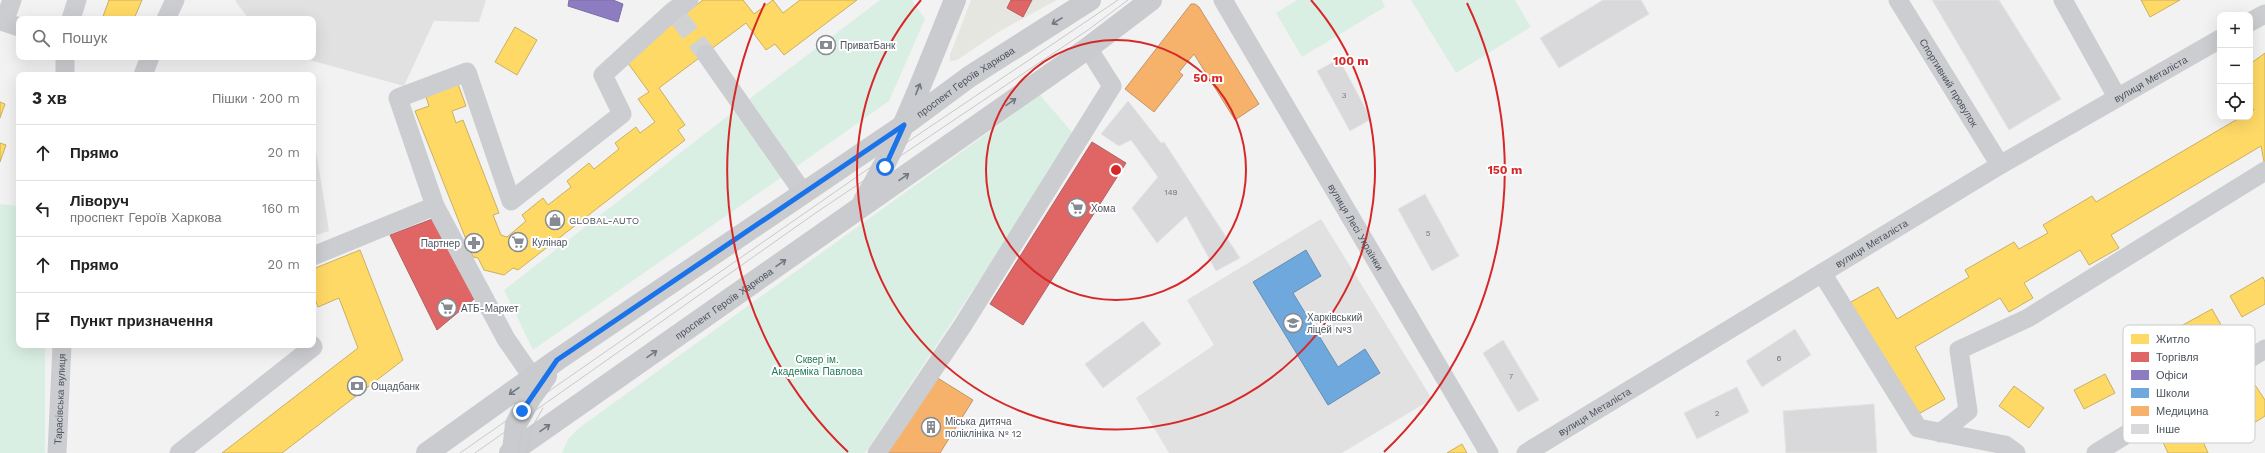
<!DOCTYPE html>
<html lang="uk">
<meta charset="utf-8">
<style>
:root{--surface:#fff;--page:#f6f6f6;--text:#222;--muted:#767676;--line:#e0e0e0}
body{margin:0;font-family:"Work Sans",sans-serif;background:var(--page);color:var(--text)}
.controls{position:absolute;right:12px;top:12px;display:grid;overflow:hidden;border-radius:8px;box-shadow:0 4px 16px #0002}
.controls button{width:36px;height:36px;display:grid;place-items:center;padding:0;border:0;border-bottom:1px solid var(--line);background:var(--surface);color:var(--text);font:20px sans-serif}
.stop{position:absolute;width:12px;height:12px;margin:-9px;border:3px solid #1a73e8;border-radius:50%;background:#fff}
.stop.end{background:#1a73e8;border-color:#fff;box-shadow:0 1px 4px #0008}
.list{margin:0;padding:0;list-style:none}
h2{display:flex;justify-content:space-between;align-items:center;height:52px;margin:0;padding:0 16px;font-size:17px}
h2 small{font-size:13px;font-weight:400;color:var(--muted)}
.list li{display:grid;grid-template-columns:26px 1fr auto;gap:12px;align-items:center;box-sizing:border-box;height:56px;padding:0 16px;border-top:1px solid var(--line)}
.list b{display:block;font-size:15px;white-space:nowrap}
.list p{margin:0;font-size:13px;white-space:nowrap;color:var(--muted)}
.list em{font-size:13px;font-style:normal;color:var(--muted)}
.icon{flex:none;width:22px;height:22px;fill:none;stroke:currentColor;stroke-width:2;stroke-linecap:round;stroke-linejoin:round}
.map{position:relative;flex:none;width:2265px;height:453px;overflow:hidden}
.search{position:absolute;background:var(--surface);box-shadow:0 4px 16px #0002;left:16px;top:16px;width:300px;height:44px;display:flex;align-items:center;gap:10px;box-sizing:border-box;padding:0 14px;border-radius:8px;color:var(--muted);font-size:15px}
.panel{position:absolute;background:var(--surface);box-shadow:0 4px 16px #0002;left:16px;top:72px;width:300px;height:276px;border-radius:8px}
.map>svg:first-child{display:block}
</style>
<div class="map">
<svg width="2265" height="453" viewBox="0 0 2265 453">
<rect width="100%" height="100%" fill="#f3f2f2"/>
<path fill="#e6e6e1" d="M971 0H1057L1000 31 957 60 950 61V55Z"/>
<g fill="#e1e1e2">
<path d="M236 0H486L479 22 434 21 404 86 299 57H313V19H249L236 2Z"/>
<path d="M313 132 329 231 313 236Z"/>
<path d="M1321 219 1432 399 1342 453H1169L1136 398 1214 345 1187 300Z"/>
</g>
<g fill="#daefe4">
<path d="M880 0H912L925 19 889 101 796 167 749 99Z"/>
<path d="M1297 0H1382L1385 7 1302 57 1276 13Z"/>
<path d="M1411 0H1515L1531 27 1456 73Z"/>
<path d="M1040 95 1077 138 1016 225 865 453H562L568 439 579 428Z"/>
<path d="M734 111 782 177 533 350 504 290Z"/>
<path d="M0 204 19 206V345H45V453H0Z"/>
</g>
<g fill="#ffd966" stroke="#c9b063">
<path d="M109 0H142L134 19H102Z"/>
<path d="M703 0H743L754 14 773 0 783 13 800 0H857L784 55 775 44 766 50 746 23 659 88 685 125 678 130 685 140 518 270 513 268 504 275 484 270 478 258 473 257 415 111 429 106 426 97 458 84 466 106 452 111 456 123 463 120 499 213 493 215 501 235 507 237 526 221 522 215 543 198 548 205 571 187 567 181 589 163 594 169 619 149 615 143 636 127 640 133 655 122 638 99 649 92 625 59Z"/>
<path d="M2141 0H2180L2150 17Z"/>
<path d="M515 27 537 40 517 75 495 62Z"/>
<path d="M2265 53V167L2261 146 2111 235 2119 248 2089 265 2080 250 2024 283 2033 298 2009 312 2000 298 1915 347 1945 399 1915 416 1849 303 1878 287 1897 319 1969 277 1965 270 2014 242 2019 249 2048 233 2043 225 2092 196 2096 202 2241 117H2250V112L2254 110 2250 104V64Z"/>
<path d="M0 102 5 104 0 118Z"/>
<path d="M0 143 6 145 0 162Z"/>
<path d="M360 250 403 360 282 453H222L358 348 339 298 318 307 313 294V269Z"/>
<path d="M2263 277 2265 282V304L2242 317 2230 296Z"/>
<path d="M2212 309 2224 330 2193 347 2181 326Z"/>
<path d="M2105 374 2115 393 2084 409 2074 390Z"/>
<path d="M2255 385 2265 400V416L2238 433 2222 405Z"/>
<path d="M2014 386 2044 408 2029 428 1999 406Z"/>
<path d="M2196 425 2208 453H2168L2162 440Z"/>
<path d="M1462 444 1467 453H1447Z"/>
</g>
<g fill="#e06666" stroke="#b36063">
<path d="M1011 0H1032L1023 17 1007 8Z"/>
<path d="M1092 142 1126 163 1023 325 990 304Z"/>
<path d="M435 218 474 299 437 330 390 235Z"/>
</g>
<path fill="#8e7cc3" stroke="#7a6fa4" d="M569 0H613L623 4 618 22 568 6Z"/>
<path fill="#6fa8dc" stroke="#648eb6" d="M1306 250 1321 276 1293 293 1338 367 1365 349 1380 373 1328 405 1253 282Z"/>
<g fill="#f6b26b" stroke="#c39567">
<path d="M1191 4H1195L1199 7 1259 104 1235 120 1194 54 1179 72 1183 75 1154 112 1125 89Z"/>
<path d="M936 377 973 400 940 453H888Z"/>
</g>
<g fill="#d9d9db" stroke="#e4e4e5">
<path d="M1603 0H1641L1649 14 1559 68 1540 38Z"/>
<path d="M1932 0H1999L2061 99 2009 130Z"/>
<path d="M1339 59 1371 119 1350 131 1317 71Z"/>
<path d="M1128 101 1161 143 1164 142 1240 258 1216 271 1186 216 1157 243 1132 208 1158 177 1131 140 1119 146 1101 134Z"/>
<path d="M1425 194 1459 256 1432 271 1398 209Z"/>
<path d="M1143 321 1161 344 1103 388 1085 364Z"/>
<path d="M1795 329 1811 355 1762 387 1746 361Z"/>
<path d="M1503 340 1539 400 1518 412 1483 353Z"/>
<path d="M1737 387 1749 412 1697 439 1684 413Z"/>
<path d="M1874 404 1877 453H1786L1783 411Z"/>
</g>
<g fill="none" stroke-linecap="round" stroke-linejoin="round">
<path stroke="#d1d2d4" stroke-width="19" stroke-dasharray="19 10" stroke-linecap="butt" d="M679 18 706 54"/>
<g stroke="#cccdd0" stroke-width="19">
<path d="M12 0 4 22 19 27"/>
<path id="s1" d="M1223 0 1489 453"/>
<path id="s2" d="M1898 0 2000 165"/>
<path d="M2063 0 2117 97"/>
<path d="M71 19 77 0"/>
<path d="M166 19 175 0"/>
<path d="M2250 22 2265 14"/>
<path d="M706 54 804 194"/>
<path d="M65 75V57"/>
<path d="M143 75 150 57"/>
<path d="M435 206 506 339 533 378"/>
<path d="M313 256 435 206 398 98 467 72 511 201 622 114 603 75 673 11 689 0"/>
<path d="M1822 273 1918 428 2005 445 2016 453"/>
<path d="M1940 433 1968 411 1959 350 2028 318 2265 171"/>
<path id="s3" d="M57 453 62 345"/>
<path d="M179 453 313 347 312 345"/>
<path d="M877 453 963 325 1112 86 1088 48"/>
<path id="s4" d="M1526 453 2000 165 2220 39"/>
<path d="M2096 453 2265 349"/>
</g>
<g stroke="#c9cbce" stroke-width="22">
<path d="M864 201C902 138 927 68 955 0"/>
<path d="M513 451 516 424 531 397 546 376"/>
<path id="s5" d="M427 453 557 360 904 125 969 77 1090 0"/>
<path id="s6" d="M510 453 1088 48 1151 0"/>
</g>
<g stroke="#c7c8ca" stroke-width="1">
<path d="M460 453 891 153 1118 0"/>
<path d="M475 453 817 212 1088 30 1128 0"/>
<path d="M519 453 521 433 528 415"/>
<path d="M527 453 531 429 543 408"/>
</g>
</g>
<defs><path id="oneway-shaft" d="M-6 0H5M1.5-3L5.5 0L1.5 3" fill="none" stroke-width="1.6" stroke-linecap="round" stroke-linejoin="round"/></defs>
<g stroke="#71767f">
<use href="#oneway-shaft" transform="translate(1057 21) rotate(148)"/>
<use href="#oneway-shaft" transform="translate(918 89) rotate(-68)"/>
<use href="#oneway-shaft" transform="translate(1011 102) rotate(-35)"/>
<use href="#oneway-shaft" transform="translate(904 177) rotate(-35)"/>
<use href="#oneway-shaft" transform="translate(781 263) rotate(-35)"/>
<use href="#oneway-shaft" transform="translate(652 354) rotate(-35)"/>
<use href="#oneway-shaft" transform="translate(514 391) rotate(145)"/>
<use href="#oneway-shaft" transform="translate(545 428) rotate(-35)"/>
</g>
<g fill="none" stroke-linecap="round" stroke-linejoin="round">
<path stroke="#1a73e8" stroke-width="5" d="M522 411 557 360 904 125 885 167"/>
</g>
<g fill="none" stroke="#d62828" stroke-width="2">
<circle cx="1116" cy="170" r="130"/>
<path d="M1311 0A259 259 0 1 1 921 0"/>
<path d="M848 452A389 389 0 0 1 765 3M1467 3A389 389 0 0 1 1384 452"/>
</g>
<defs>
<symbol id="bank-ring" viewBox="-11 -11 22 22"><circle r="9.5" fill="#fff" stroke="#868a91" stroke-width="1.5"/><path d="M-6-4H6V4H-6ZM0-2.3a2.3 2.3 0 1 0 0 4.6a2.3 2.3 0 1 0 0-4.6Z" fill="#868a91"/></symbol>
<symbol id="supermarket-ring" viewBox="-11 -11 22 22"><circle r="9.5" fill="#fff" stroke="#868a91" stroke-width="1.5"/><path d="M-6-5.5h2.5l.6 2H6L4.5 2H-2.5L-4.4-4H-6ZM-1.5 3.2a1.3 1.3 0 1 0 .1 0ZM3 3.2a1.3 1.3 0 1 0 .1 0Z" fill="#868a91"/></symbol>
<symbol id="shop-ring" viewBox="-11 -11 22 22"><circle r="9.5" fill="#fff" stroke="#868a91" stroke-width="1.5"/><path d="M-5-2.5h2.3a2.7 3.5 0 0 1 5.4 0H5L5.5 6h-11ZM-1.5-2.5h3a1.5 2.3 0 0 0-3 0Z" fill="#868a91"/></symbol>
<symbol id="pharmacy-ring" viewBox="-11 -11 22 22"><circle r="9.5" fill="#fff" stroke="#868a91" stroke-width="1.5"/><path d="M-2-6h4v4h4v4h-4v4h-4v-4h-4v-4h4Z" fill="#868a91"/></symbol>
<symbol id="school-ring" viewBox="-11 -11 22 22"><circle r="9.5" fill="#fff" stroke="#868a91" stroke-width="1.5"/><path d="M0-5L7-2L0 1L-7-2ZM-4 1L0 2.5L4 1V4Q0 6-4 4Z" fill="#868a91"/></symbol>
<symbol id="building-ring" viewBox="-11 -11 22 22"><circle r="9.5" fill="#fff" stroke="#868a91" stroke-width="1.5"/><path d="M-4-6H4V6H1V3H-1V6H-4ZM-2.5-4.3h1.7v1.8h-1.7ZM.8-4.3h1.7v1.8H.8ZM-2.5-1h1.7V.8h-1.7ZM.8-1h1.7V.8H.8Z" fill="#868a91"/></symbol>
</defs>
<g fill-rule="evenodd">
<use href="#bank-ring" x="815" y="34" width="22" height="22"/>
<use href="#supermarket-ring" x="1066" y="197" width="22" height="22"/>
<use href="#shop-ring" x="544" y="209" width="22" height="22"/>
<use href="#supermarket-ring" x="507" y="231" width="22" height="22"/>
<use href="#pharmacy-ring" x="463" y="232" width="22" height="22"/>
<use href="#supermarket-ring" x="436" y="297" width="22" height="22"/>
<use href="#school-ring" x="1282" y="312" width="22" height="22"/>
<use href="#bank-ring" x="346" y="375" width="22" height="22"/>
<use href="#building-ring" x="920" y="416" width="22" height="22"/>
</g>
<g text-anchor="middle" stroke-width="4" stroke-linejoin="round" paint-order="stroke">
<g font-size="8" fill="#70757e">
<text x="1344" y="98">3</text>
<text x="1171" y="195">149</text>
<text x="1428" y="236">5</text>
<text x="1779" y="361">6</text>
<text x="1511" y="379">7</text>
<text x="1717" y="416">2</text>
</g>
<g font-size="10" fill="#4b525d" stroke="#fff" text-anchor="start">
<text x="840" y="49">ПриватБанк</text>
<text x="1091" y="212">Хома</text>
<text x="569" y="224">GLOBAL-AUTO</text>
<text x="532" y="246">Кулінар</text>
<text x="460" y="247" text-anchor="end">Партнер</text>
<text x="461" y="312">АТБ-Маркет</text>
<text x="1307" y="321">Харківський<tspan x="1307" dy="12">ліцей №3</tspan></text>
<text x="371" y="390">Ощадбанк</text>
<text x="945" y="425">Міська дитяча<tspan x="945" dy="12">поліклініка № 12</tspan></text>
</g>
<g font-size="10" fill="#4b525d" stroke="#fff">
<text dy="4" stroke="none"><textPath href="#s4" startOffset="728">вулиця Металіста</textPath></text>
<text dy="4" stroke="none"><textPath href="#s5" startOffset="654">проспект Героїв Харкова</textPath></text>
<text dy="4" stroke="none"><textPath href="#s2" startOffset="97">Спортивний провулок</textPath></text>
<text dy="4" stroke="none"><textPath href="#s1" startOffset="263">вулиця Лесі Українки</textPath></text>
<text dy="4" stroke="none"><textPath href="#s4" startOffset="404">вулиця Металіста</textPath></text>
<text dy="4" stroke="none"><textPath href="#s6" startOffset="261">проспект Героїв Харкова</textPath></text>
<text dy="4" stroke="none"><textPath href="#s3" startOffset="54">Тарасівська вулиця</textPath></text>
<text dy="4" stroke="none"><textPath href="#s4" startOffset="80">вулиця Металіста</textPath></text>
</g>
<g font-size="10" fill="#207a57" stroke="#fff">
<text x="817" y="363">Сквер ім.<tspan x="817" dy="12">Академіка Павлова</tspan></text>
</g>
</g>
<rect x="2123" y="325" width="132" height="118" rx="6" fill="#fff" stroke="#c9cbce" stroke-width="1"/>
<rect x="2131" y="334" width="18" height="10" fill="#ffd966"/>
<rect x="2131" y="352" width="18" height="10" fill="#e06666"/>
<rect x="2131" y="370" width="18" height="10" fill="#8e7cc3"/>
<rect x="2131" y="388" width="18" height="10" fill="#6fa8dc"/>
<rect x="2131" y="406" width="18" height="10" fill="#f6b26b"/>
<rect x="2131" y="424" width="18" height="10" fill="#d9d9db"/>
<g font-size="11" fill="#4b525d">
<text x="2156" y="343">Житло</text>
<text x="2156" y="361">Торгівля</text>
<text x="2156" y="379">Офіси</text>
<text x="2156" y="397">Школи</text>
<text x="2156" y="415">Медицина</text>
<text x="2156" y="433">Інше</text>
</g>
<circle cx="1116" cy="170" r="6" fill="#d62828" stroke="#fff" stroke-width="2"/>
<g font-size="12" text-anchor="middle" font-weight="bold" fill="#d62828" stroke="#fff" stroke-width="4" stroke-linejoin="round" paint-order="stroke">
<text x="1351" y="65">100 m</text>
<text x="1208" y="82">50 m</text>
<text x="1505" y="174">150 m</text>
</g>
</svg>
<div class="controls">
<button>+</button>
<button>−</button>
<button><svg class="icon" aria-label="locate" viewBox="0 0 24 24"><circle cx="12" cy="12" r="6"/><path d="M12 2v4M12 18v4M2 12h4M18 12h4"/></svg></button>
</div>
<div class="stop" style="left:885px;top:167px"></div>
<div class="stop end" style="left:522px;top:411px"></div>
<div class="search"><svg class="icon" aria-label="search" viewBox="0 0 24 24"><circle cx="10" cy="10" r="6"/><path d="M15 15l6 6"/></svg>Пошук</div>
<section class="panel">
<h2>3 хв<small>Пішки · 200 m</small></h2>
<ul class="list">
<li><svg class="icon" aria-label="ahead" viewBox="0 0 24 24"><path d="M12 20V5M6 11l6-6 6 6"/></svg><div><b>Прямо</b></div><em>20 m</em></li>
<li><svg class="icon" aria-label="left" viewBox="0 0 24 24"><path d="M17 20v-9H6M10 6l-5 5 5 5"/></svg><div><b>Ліворуч</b><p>проспект Героїв Харкова</p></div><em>160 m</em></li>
<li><svg class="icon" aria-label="ahead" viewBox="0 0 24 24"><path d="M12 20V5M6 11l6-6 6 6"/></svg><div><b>Прямо</b></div><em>20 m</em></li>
<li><svg class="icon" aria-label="arrive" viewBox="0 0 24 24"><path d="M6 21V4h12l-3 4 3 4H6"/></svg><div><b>Пункт призначення</b></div></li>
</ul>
</section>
</div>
